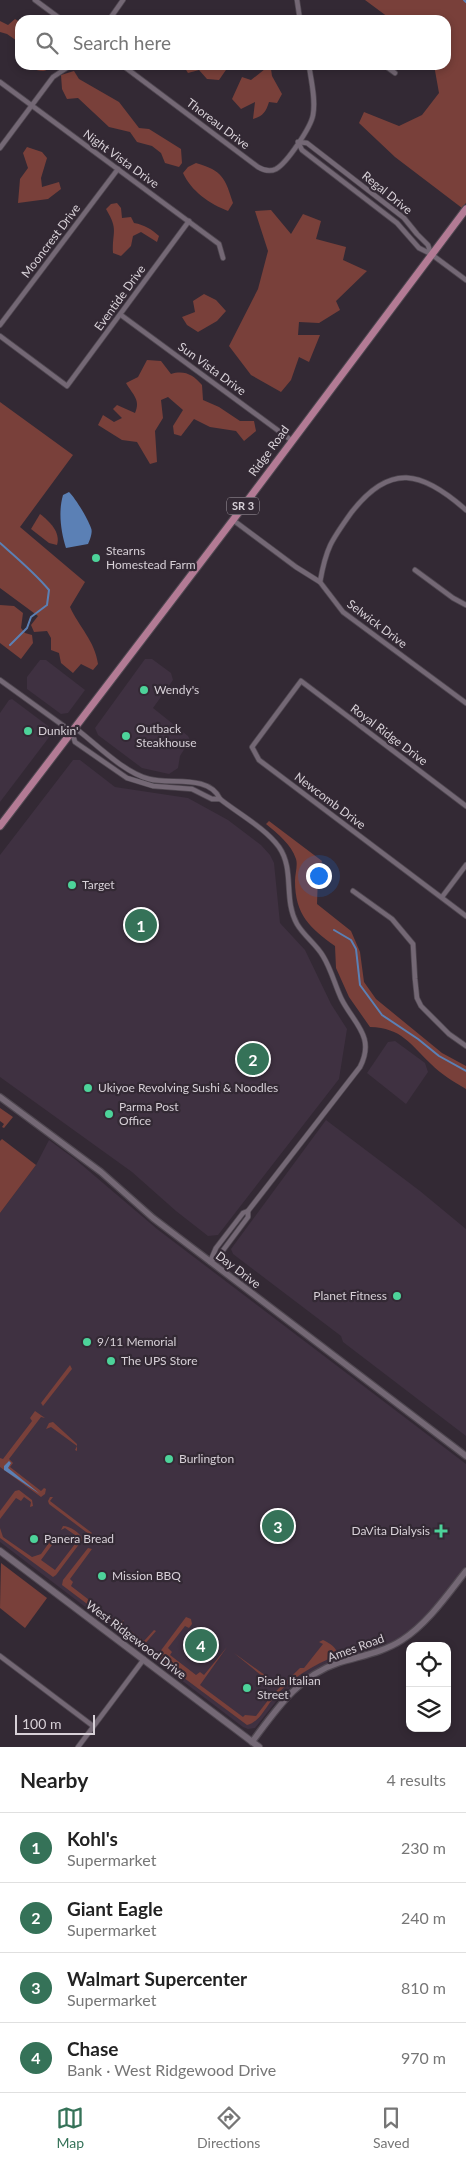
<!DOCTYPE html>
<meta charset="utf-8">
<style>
:root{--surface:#fff;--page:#f6f6f6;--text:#222;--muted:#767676;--line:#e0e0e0;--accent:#357258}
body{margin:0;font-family:Lato,sans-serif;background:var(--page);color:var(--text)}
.controls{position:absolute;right:15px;bottom:15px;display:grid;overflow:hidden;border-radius:10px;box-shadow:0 2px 8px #0003}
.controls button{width:45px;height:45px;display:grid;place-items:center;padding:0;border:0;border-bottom:1px solid var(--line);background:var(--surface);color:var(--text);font:25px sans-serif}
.scale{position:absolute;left:15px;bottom:12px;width:80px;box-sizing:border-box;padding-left:5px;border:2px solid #d7d0d7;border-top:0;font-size:14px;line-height:18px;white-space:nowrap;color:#d7d0d7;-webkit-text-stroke:4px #332934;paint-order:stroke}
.you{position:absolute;left:318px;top:875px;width:18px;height:18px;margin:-12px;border:4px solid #fff;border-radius:50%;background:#1a73e8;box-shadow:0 0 0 8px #1a73e833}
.badge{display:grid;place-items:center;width:32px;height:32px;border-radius:50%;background:var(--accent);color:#fff;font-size:16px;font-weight:700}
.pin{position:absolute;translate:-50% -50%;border:2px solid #fff;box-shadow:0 1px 5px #0006}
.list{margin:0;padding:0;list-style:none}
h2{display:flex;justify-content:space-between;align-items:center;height:65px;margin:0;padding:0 20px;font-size:21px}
h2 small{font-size:16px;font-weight:400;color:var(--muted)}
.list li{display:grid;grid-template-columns:32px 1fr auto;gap:15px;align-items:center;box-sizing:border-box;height:70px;padding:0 20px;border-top:1px solid var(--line)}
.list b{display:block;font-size:19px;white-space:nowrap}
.list p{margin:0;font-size:16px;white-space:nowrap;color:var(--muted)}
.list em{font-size:16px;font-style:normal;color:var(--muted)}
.icon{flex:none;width:28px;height:28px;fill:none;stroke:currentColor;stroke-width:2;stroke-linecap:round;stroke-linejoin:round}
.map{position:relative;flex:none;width:466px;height:1747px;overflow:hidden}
.search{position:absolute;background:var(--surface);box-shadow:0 2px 8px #0003;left:15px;right:15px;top:15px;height:55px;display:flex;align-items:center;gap:12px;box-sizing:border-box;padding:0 18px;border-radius:15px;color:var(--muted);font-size:19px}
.sheet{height:345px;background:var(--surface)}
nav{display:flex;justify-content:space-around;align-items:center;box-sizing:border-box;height:70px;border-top:1px solid var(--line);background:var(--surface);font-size:14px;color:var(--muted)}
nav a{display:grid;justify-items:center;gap:2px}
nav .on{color:var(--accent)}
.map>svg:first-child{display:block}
</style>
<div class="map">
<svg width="466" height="1747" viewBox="0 0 466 1747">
<rect width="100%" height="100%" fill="#332934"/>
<g fill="#3f3141">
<path d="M145 659H152L171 673 173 680 153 708 188 736 190 740 180 756 178 768 169 774 142 768 98 735 95 728Z"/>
<path d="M40 660H46L85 690 68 713 61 714 27 689V677Z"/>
<path d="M12 699 52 729 53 732 0 802V713L9 700Z"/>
<path d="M73 760H80L115 787 188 798 228 820 261 845 270 855 274 863 280 923 305 950 331 1004 347 1029 339 1079 218 1235 208 1236 176 1211 132 1172 0 1077V855Z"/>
<path d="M395 1041 425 1063 428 1072 406 1104 367 1073 388 1042Z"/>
<path d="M326 1120 420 1191 466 1229V1436L343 1342 341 1336 233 1254 231 1249Z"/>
<path d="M49 1140 76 1160 157 1229 466 1464V1566L434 1607 419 1623 401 1638 379 1649 324 1666 300 1679 278 1699 255 1728 248 1729 243 1727 0 1542V1213L36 1165Z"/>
</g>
<g fill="#79403a">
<path d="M365 0H466V203L462 208 395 157 359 123 364 112 399 126 422 115 439 93 434 65H446V20H392Z"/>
<path d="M15 19 20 22V43L7 34 0 32V21L8 25Z"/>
<path d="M30 65H52C46 74 39 71 30 68Z"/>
<path d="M183 65H224L228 67 219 80 207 79 199 70 188 73Z"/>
<path d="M265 69H271L272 76 282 94 277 103 269 102C266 112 263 116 253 119L255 102 241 109 232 99 242 77 251 80Z"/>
<path d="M74 71 79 79 119 102 139 128 149 129 181 149 182 163 179 167 165 163 161 153 152 146 137 142 130 132 109 127 78 98 67 99 62 89 61 75Z"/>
<path d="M27 147 42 152 47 158 41 178 42 187 59 182 61 189 48 199 18 203 20 179 28 168 23 153Z"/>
<path d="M196 163C223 171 225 178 233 203L228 211C210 204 191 191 183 173L188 167Z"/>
<path d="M117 203 121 208 122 218 131 217 134 223C145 225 151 229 159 236L157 242 141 232 133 236 131 246 121 256 113 253C112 231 119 231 106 209L111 204Z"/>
<path d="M271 210 291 234 303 214 321 221 316 239 346 247 343 260 367 271 336 301 340 310 319 323 299 322 298 335H320L309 362 299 357 291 380 281 392 251 375 229 346 258 289 268 251 255 211Z"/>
<path d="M204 294 216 300 226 311 217 321 198 332 187 325 182 317 195 312 193 301Z"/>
<path d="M147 360 161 361 171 374C185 370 193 375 202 385L203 400 219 407 240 421H254L256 431 244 441 236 431 210 427 194 419 181 436 174 434 173 426 183 410 168 397 161 400 163 418 155 431 157 462 150 464 137 442 122 440 98 425 103 415 114 422 122 418 113 409 117 405 135 413C141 400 133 395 126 383L138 377Z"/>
<path d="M0 402 73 455 20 527 85 582 70 607C79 627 95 641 98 664L93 670 81 664 73 673 61 663 59 653 51 650V638L47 631 34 632 31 625 38 616 0 588Z"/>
<path d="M40 514C49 521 61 532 57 545L49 543 31 529Z"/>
<path d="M0 605 14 606 23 613 21 628 25 633 32 635 33 643 21 659 0 643Z"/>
<path d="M269 821 322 861 318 876 317 904 351 931 360 952 364 982 376 999 442 1053 466 1066V1089C454 1082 441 1074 431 1064 410 1044 402 1028 370 1027L349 997 336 968 335 946C310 928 295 915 295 881 295 874 298 865 296 859 291 844 278 834 266 824Z"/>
<path d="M0 1108 13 1117 4 1128 2 1127 4 1124 0 1121Z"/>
<path d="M2 1139 36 1165 0 1213V1141Z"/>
<path d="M70 1365 72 1369 43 1406 41 1403Z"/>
<path d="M35 1411 45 1418 41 1417 9 1459 13 1463 10 1467 41 1491 44 1488 46 1489 45 1494 41 1497 0 1467V1458L3 1459 32 1421 30 1418Z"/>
<path d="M53 1422 77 1444V1451L75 1450 77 1446 51 1427 46 1429 49 1423Z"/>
<path d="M19 1490 32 1500 33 1506 30 1507 31 1502 24 1497 21 1501 16 1498 0 1519V1511L15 1491Z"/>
<path d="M50 1497H53L50 1501 92 1533 90 1535 49 1504 48 1501Z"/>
<path d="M63 1526C70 1526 80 1533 83 1539L56 1575 53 1577 0 1538V1528L3 1537 32 1557 41 1554 51 1540 52 1545 41 1560 55 1570 75 1544 72 1540 75 1535 65 1528 61 1530Z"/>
<path d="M88 1548 92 1549 70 1579 73 1582 71 1586 119 1623 124 1620 122 1624 144 1641 154 1630 156 1631 143 1646 62 1585 63 1580Z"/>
<path d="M1 1563 47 1598 25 1628 0 1608Z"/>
<path d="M186 1617 191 1619 192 1624 189 1628 185 1626 168 1648 172 1652 170 1655 196 1675 200 1672 204 1675 227 1647 200 1685 243 1717 245 1715 256 1716 272 1695 300 1668H304L323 1644 319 1642 323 1640C330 1643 337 1648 338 1655 313 1665 289 1679 271 1701 265 1709 258 1723 247 1725L156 1657Z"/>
<path d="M234 1653 269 1678 268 1683 266 1685 268 1681Z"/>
</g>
<g fill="#5b80b5">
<path d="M69 492C76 499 88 519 91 528 93 532 90 540 88 544L66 548C61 532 58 512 63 495Z"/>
<path d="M9 1461 11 1463 8 1468 40 1494 4 1470V1466Z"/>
</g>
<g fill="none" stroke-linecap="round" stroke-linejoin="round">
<g stroke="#5b80b5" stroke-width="2">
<path d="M464 0 466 2"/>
<path d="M0 543C17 558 35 573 49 590L47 605 31 617 27 628 10 645"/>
<path d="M334 930 351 940 356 949 360 985 382 1015 418 1039 439 1056 466 1071"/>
</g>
<defs>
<g id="minor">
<path d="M35 0 62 20"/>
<path d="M297 0 300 20"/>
<path d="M109 20 123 0"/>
<path d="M122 65 258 167C263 170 270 172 276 169 287 163 311 127 313 115 316 99 311 81 309 65"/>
<path d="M384 65 395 73"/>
<path d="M0 82 219 244 223 258"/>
<path d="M298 142 302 150 397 223 419 248 431 254 466 280"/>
<path d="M298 142 307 143 404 218 417 234 428 245 431 254"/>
<path d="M0 148 53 77 71 65"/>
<path d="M121 315 291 440"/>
<path d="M0 325 118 169"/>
<path d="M0 336 67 386 189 221"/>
<path d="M233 520 296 567 320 582 343 612 466 703"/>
<path d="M415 570 453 598 466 605"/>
<path d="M320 582C326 548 331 541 351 513 390 462 422 471 466 510"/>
<path d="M0 680 72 732"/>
<path d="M72 732 79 731C98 746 125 773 149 779 170 785 209 774 220 799 239 814 265 828 279 847 295 870 283 899 297 924 304 936 316 944 323 956 331 969 335 985 341 998 353 1023 376 1036 360 1067L248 1211 243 1213 216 1248 210 1262"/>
<path d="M72 732 75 742 127 778 153 786 192 789 212 799H220"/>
<path d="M466 806 301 681 252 747 259 760 466 916"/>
<path d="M353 891 392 919 413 944 415 979 417 998 421 1006 449 1034 466 1046"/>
<path d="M442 897 466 865"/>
<path d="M211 1261 221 1253 248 1217V1211"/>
<path d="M0 1656 93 1726"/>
<path d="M78 1747 144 1659"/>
</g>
<g id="tertiary">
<path d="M0 1097 101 1172 153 1218 466 1456"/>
<path d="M252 1742C276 1710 298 1676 338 1663 359 1656 382 1653 402 1640 428 1623 447 1595 466 1571"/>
</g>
<path id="secondary" d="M0 1551 259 1747"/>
<path id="primary" d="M0 826 233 520 466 209"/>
</defs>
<use href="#minor" stroke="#4f4750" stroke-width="6"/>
<use href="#tertiary" stroke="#4f4750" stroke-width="8"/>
<use href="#secondary" stroke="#4f4750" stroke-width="8"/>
<use href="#primary" stroke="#4f4750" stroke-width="9"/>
<use href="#minor" stroke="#746875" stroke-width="4.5"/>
<use href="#tertiary" stroke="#746875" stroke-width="5.5"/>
<use href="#secondary" stroke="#746875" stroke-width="6"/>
<use href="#primary" stroke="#b37b95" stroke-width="7"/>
</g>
<g fill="#4dd39a" stroke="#332934" stroke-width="2">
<circle cx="96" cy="558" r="5"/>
<circle cx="144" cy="690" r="5"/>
<circle cx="28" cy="731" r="5"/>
<circle cx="126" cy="736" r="5"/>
<circle cx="72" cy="885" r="5"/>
<circle cx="88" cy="1088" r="5"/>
<circle cx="109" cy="1114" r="5"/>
<circle cx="397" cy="1296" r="5"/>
<circle cx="87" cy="1342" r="5"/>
<circle cx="111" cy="1361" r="5"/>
<circle cx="169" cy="1459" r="5"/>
<path d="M438.5 1523.5h5v5h5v5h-5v5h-5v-5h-5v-5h5z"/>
<circle cx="34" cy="1539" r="5"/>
<circle cx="102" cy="1576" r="5"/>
<circle cx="247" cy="1688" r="5"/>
</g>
<g text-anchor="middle" stroke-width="4.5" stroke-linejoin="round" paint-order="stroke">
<rect fill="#332934" stroke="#a69ea6" stroke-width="1" x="227" y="497.5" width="32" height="17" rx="4"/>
<g font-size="11" font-weight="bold" fill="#d7d0d7">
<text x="243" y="510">SR 3</text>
</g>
<g font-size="12" fill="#d7d0d7" stroke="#332934">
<text transform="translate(218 124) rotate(37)" y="4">Thoreau Drive</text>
<text transform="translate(121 159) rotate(36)" y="4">Night Vista Drive</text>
<text transform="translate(387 193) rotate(39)" y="4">Regal Drive</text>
<text transform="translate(51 241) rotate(-53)" y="4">Mooncrest Drive</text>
<text transform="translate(120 298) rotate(-54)" y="4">Eventide Drive</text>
<text transform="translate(212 369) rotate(36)" y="4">Sun Vista Drive</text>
<text transform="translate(269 451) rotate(-54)" y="4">Ridge Road</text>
<text transform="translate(377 624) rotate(37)" y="4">Selwick Drive</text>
<text transform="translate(389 735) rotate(37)" y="4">Royal Ridge Drive</text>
<text transform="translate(330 801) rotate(37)" y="4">Newcomb Drive</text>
<text transform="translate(238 1270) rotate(37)" y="4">Day Drive</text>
<text transform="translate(136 1640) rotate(37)" y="4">West Ridgewood Drive</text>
<text transform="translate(356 1648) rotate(-20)" y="4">Ames Road</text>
</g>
<g font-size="12" fill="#d7d0d7" stroke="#332934" text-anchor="start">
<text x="106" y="555">Stearns<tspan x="106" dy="14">Homestead Farm</tspan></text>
<text x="154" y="694">Wendy's</text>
<text x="136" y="733">Outback<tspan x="136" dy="14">Steakhouse</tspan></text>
<text x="38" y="735">Dunkin'</text>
<text x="82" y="889">Target</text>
<text x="98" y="1092">Ukiyoe Revolving Sushi &amp; Noodles</text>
<text x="119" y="1111">Parma Post<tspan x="119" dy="14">Office</tspan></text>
<text x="387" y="1300" text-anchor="end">Planet Fitness</text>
<text x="97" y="1346">9/11 Memorial</text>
<text x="121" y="1365">The UPS Store</text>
<text x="179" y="1463">Burlington</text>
<text x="430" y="1535" text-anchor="end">DaVita Dialysis</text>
<text x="44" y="1543">Panera Bread</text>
<text x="112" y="1580">Mission BBQ</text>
<text x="257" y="1685">Piada Italian<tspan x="257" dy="14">Street</tspan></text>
</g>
</g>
</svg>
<div class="controls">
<button><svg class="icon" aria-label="locate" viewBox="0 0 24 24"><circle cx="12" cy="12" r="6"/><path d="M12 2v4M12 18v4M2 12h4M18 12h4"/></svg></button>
<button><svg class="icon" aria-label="layers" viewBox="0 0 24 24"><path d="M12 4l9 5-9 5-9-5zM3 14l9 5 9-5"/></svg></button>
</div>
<div class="scale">100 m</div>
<div class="you"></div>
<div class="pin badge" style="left:141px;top:925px">1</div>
<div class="pin badge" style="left:253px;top:1059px">2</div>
<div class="pin badge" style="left:278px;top:1526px">3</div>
<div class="pin badge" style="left:201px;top:1645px">4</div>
<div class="search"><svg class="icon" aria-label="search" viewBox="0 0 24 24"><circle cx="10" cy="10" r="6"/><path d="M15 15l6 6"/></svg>Search here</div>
</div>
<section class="sheet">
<h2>Nearby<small>4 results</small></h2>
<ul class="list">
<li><span class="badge">1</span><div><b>Kohl's</b><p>Supermarket</p></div><em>230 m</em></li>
<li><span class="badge">2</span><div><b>Giant Eagle</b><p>Supermarket</p></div><em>240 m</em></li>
<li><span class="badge">3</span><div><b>Walmart Supercenter</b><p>Supermarket</p></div><em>810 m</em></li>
<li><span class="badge">4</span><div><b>Chase</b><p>Bank · West Ridgewood Drive</p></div><em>970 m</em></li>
</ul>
</section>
<nav>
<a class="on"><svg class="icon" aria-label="map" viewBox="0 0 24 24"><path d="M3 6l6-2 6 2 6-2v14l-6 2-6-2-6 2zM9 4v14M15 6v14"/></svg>Map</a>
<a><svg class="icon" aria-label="directions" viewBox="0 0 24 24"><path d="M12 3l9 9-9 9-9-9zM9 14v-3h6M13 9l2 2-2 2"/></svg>Directions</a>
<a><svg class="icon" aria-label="saved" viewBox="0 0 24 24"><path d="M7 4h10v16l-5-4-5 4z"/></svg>Saved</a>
</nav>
